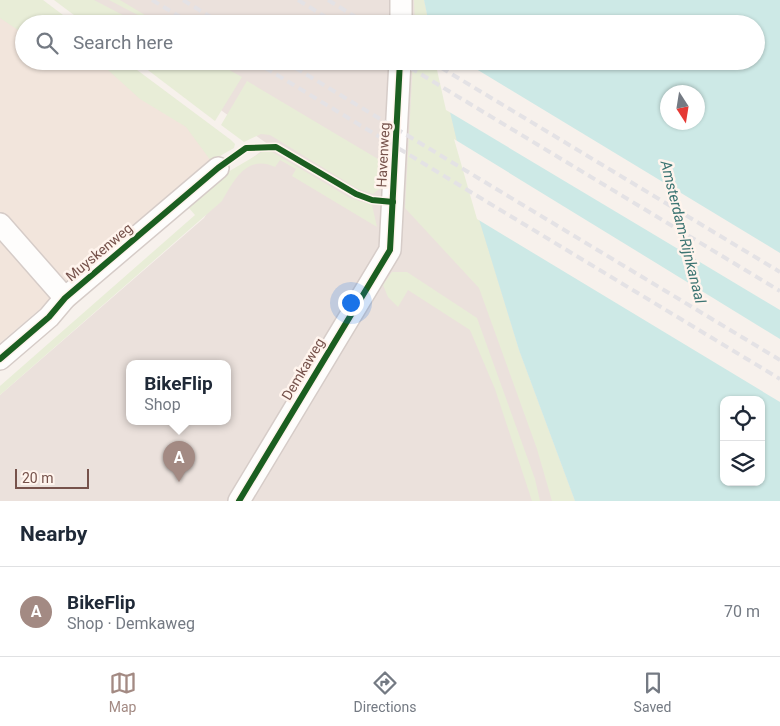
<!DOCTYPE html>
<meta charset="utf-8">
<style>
:root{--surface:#fff;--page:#f6f6f7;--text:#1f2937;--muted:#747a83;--line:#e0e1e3;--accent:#a38a83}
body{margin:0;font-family:Roboto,sans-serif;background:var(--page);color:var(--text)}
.controls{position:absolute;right:15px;bottom:15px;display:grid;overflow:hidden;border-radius:10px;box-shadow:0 1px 4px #0004}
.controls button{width:45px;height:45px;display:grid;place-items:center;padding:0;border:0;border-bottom:1px solid var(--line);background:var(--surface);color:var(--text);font:25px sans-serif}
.compass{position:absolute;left:660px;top:85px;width:45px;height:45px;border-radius:50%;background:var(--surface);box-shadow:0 1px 4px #0004;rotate:168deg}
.scale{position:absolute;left:15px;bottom:12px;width:74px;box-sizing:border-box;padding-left:5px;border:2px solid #76524b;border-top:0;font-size:14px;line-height:18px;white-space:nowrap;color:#76524b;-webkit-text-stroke:4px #fff4ed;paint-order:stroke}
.you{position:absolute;left:350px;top:302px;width:18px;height:18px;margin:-12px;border:4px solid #fff;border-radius:50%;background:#1a73e8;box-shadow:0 0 0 8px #1a73e833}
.badge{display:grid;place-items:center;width:32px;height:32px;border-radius:50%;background:var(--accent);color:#fff;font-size:16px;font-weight:700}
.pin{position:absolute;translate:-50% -41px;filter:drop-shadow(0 1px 2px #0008)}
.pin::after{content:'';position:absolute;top:26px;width:18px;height:15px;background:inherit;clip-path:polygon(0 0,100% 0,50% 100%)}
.popup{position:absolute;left:126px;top:360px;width:105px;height:65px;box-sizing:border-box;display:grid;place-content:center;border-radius:10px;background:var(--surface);filter:drop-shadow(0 1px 4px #0005);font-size:16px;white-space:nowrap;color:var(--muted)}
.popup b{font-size:19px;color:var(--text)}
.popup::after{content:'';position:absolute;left:50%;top:100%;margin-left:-10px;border:10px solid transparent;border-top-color:var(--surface)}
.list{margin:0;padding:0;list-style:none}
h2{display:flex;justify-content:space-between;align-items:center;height:65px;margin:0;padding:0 20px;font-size:21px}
h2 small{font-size:16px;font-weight:400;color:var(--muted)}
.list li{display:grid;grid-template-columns:32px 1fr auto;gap:15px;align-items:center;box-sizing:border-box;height:90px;padding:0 20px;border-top:1px solid var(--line)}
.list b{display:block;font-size:19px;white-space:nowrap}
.list p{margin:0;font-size:16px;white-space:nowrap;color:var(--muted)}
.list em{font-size:16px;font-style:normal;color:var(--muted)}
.icon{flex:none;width:28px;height:28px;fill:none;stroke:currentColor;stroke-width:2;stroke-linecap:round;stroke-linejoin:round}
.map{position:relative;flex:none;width:780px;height:501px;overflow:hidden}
.search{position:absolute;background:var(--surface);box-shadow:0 1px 4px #0004;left:15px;right:15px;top:15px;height:55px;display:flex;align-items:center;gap:12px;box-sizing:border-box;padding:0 18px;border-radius:28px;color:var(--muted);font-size:19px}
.sheet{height:155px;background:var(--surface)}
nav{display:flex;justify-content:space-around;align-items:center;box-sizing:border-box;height:70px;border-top:1px solid var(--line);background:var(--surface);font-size:14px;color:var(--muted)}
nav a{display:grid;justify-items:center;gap:2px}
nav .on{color:var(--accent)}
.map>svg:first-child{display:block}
</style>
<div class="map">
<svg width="780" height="501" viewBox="0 0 780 501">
<rect width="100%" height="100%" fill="#f7f1ec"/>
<path fill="#f2e5dc" d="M0 8 24 24V61H109L226 151 0 343Z"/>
<g fill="#ebe1dc" fill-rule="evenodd">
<path d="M68 0H424L429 24H101Z"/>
<path d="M153 61H438L464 167 519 350 575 501H0V395L204 218 229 176 269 145ZM130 363H228V421H130Z"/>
</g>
<g fill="#e8edd7">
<path d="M0 0H43L75 24H24V34L0 18Z"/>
<path d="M54 0H94L140 24H86Z"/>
<path d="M109 0H120L160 24H155Z"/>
<path d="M414 0H424L429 24H415Z"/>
<path d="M98 61H125L231 140 235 144 234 148 211 161 186 127 140 99Z"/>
<path d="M136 61H213L242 77 215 121Z"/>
<path d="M413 61H438L463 166 519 350 575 501H552L537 449 479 288 405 208Z"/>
<path d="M247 81 383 162V186L373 194 358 189 270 135 261 134 244 142 221 125Z"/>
<path d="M267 149 350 198 372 205 377 227 292 176 296 169 280 160 275 167C247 154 234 180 222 201L0 395V386L195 215 188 207 221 176Z"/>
<path d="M392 272H407L477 318 535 479 540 501H532L495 389 470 330 408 290 398 307 388 297 383 285Z"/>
</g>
<path fill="#cde9e6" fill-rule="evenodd" d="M424 0H780V501H575L519 350 463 167 438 61H756V24H429ZM668 92H698V122H668ZM724 400H761V482H724Z"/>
<g fill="#f7f1ec">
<path d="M435 61H463L780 253V310L446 110Z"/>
<path d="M454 139 780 339V402L477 219Z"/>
</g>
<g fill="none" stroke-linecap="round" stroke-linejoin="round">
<defs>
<g id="street">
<path d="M401 24V0"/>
<path d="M0 224 65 298"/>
<path d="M0 359 49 317 65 298 218 168"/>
<path d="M239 501 390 250 400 61"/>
</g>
</defs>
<use href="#street" stroke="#d6ccc8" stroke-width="24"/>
<use href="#street" stroke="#fefdfc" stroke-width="21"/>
<g stroke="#e4e2e5" stroke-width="4" stroke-dasharray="8 5" stroke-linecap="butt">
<path d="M152 0 192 24"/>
<path d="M183 0 222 24"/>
<path d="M298 0 337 24"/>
<path d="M328 0 367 24"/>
<path d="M254 61 780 379"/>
<path d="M284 61 780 360"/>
<path d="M399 61 780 291"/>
<path d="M430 61 780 272"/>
</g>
<defs>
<g id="cycleway">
<path d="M0 359 49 317 65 298 218 168 246 148 276 147 356 194 372 200 393 202"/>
<path d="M239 501 390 250 400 61"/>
</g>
</defs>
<use href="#cycleway" stroke="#fff4ed" stroke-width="9"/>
<use href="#cycleway" stroke="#1b5e20" stroke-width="6"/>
</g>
<g text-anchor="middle" stroke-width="5" stroke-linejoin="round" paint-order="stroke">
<g font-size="14" fill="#76524b" stroke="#fff4ed">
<text transform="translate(383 155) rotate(-87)" y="5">Havenweg</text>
<text transform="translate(99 252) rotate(-40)" y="5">Muyskenweg</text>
<text transform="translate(303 369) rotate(-59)" y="5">Demkaweg</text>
</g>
<g font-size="15" font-style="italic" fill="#3c7472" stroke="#fff4ed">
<text transform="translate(683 232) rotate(76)" y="5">Amsterdam-Rijnkanaal</text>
</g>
</g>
</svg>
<div class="controls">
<button><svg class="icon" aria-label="locate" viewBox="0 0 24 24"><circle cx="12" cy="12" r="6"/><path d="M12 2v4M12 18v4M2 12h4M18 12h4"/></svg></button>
<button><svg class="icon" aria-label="layers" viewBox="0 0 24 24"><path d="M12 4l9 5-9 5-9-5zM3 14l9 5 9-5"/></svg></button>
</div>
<svg class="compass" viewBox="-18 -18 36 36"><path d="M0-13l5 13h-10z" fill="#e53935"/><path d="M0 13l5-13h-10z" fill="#747a83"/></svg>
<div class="scale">20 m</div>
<div class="you"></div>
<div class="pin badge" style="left:179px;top:482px">A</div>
<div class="popup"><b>BikeFlip</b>Shop</div>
<div class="search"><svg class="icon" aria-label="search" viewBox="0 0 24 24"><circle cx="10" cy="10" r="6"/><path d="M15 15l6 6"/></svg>Search here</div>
</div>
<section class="sheet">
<h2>Nearby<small></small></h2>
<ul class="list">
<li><span class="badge">A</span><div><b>BikeFlip</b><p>Shop · Demkaweg</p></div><em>70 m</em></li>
</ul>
</section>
<nav>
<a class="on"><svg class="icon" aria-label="map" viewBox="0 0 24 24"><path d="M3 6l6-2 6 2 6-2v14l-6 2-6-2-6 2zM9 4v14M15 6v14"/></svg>Map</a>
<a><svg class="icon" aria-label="directions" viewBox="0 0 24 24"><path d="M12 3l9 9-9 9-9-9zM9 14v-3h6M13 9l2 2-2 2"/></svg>Directions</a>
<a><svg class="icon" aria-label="saved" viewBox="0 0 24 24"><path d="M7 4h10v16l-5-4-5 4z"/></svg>Saved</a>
</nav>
